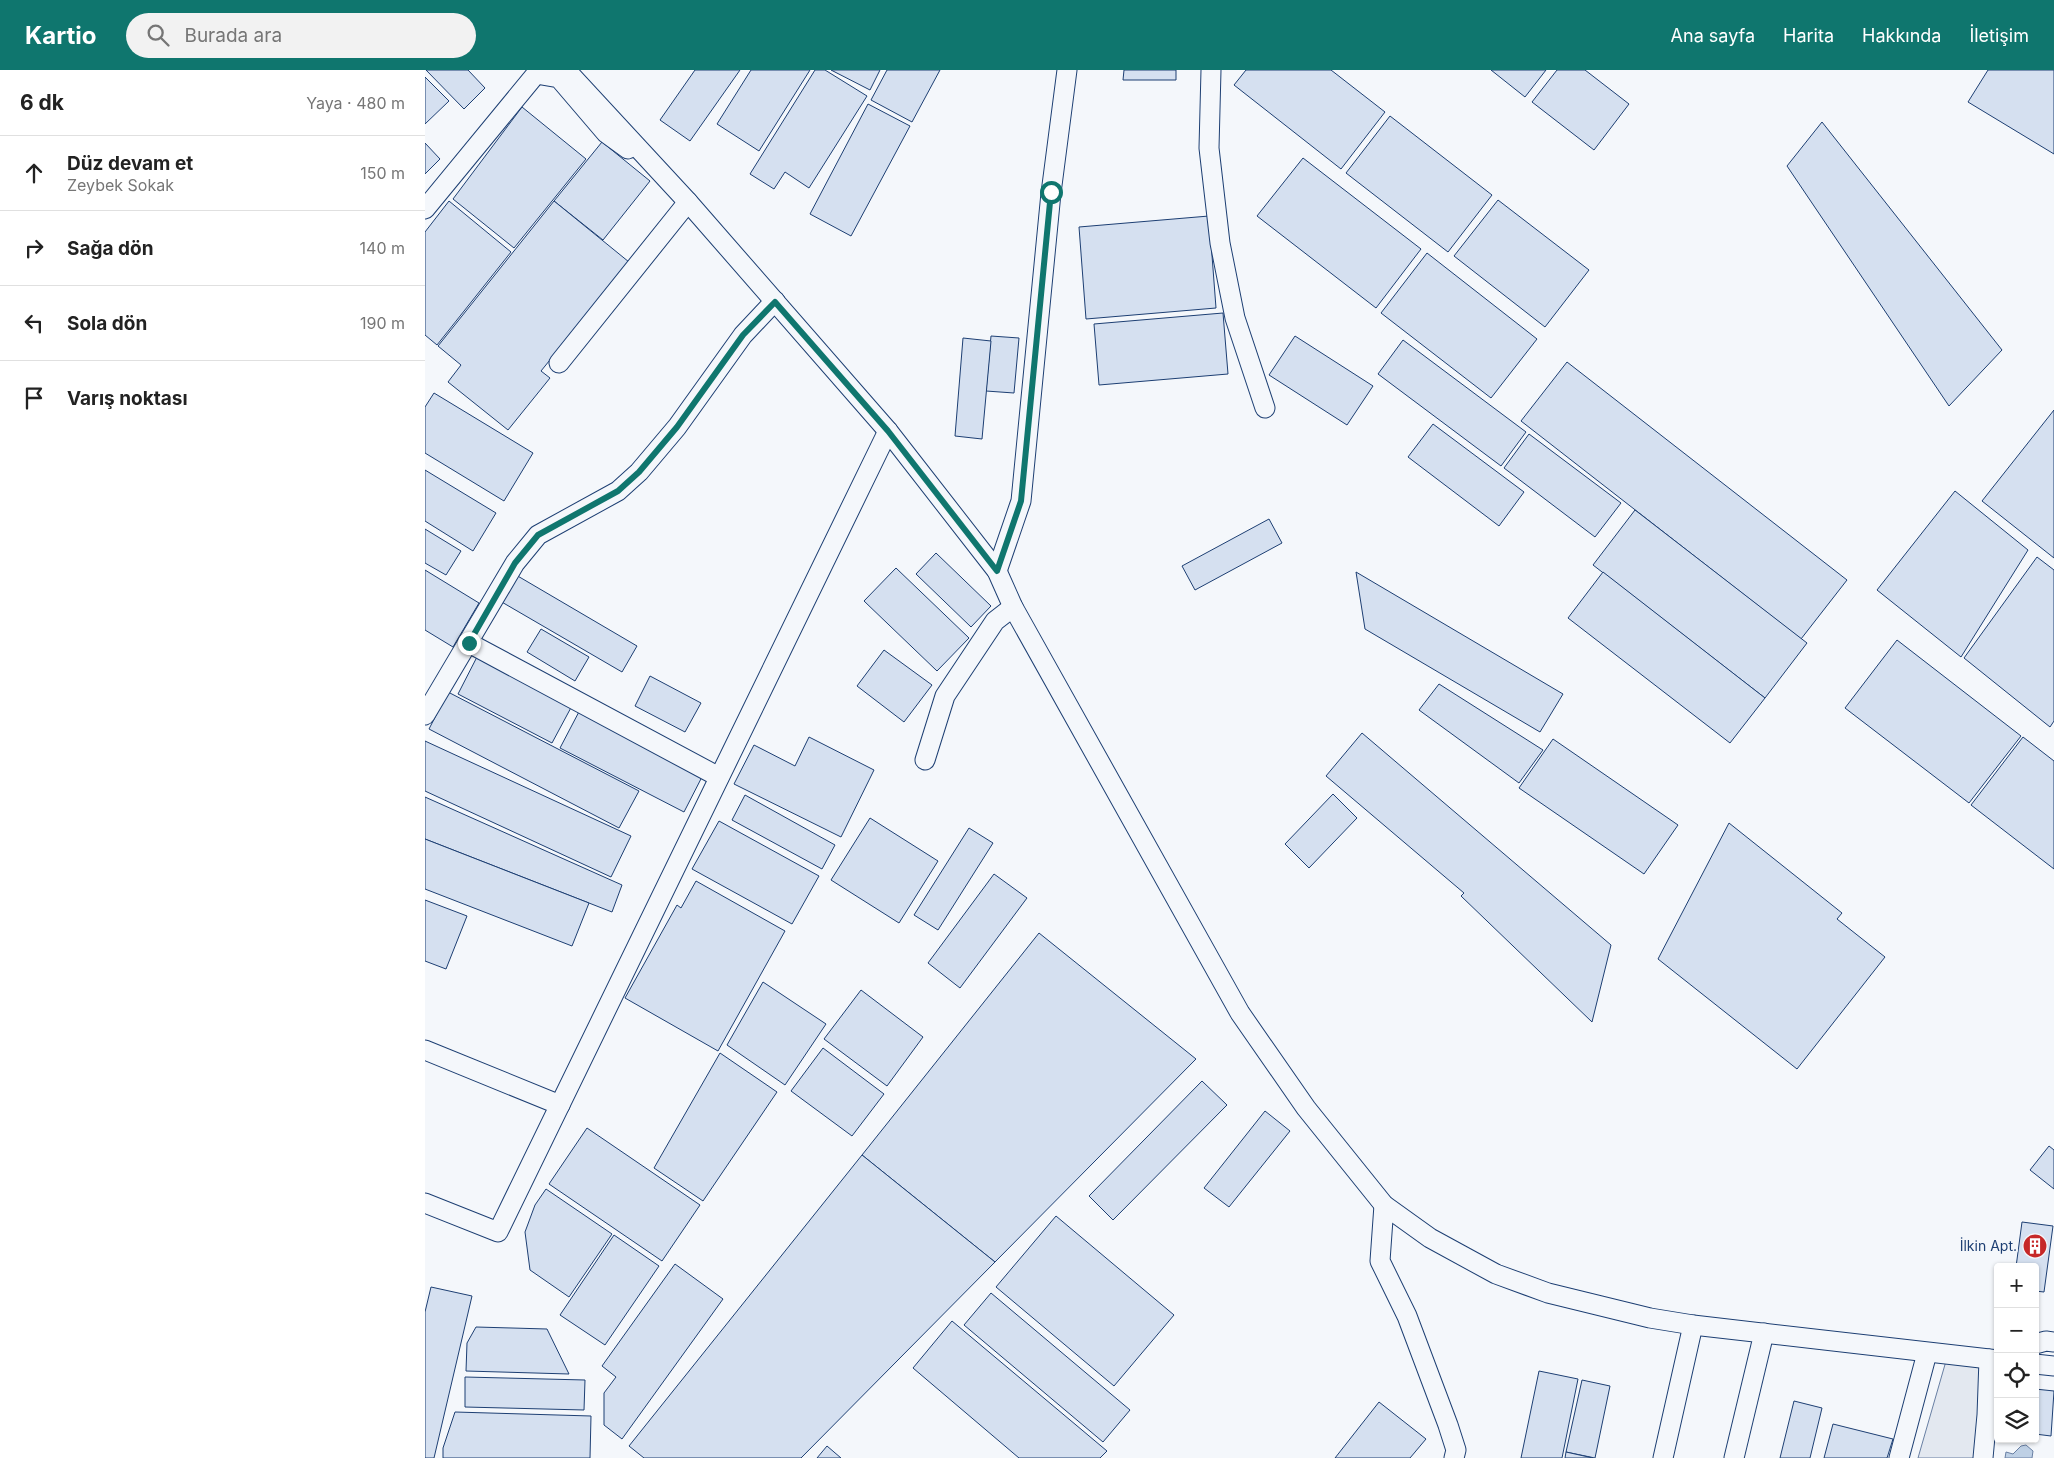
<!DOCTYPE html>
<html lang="tr">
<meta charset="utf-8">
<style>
:root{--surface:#fff;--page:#f2f2f2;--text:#222;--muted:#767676;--line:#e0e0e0;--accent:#0f766e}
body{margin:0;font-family:Inter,sans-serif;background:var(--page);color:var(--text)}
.controls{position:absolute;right:15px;bottom:15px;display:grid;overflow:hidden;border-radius:5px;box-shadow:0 1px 4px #0004}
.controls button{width:45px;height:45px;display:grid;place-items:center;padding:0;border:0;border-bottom:1px solid var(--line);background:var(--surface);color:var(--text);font:25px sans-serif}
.stop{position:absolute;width:15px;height:15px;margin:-11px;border:4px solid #0f766e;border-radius:50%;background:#fff}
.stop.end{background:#0f766e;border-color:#fff;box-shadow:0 1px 5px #0008}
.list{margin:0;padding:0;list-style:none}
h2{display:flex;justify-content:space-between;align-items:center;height:65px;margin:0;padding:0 20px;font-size:21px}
h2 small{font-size:16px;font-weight:400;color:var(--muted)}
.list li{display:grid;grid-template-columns:32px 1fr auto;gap:15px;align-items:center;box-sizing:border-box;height:75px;padding:0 20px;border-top:1px solid var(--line)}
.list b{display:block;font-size:19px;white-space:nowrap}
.list p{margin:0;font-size:16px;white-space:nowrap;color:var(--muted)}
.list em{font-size:16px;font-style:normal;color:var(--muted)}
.icon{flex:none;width:28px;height:28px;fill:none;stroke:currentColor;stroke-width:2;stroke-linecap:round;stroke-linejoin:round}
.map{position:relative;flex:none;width:1629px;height:1388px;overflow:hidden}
header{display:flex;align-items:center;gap:30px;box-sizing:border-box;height:70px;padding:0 25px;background:var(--accent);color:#fff}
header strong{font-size:24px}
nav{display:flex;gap:28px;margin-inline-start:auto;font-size:18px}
.search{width:350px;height:45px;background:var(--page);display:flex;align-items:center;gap:12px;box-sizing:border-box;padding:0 18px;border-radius:28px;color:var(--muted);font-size:19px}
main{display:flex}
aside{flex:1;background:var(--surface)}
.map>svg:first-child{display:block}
</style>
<header>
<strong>Kartio</strong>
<div class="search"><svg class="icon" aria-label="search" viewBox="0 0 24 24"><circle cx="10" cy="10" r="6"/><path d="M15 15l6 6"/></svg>Burada ara</div>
<nav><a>Ana sayfa</a><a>Harita</a><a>Hakkında</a><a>İletişim</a></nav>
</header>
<main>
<aside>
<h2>6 dk<small>Yaya · 480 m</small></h2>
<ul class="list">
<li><svg class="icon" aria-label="ahead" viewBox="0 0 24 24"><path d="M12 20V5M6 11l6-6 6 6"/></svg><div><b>Düz devam et</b><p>Zeybek Sokak</p></div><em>150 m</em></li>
<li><svg class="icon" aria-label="right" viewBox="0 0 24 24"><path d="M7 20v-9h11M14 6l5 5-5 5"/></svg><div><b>Sağa dön</b></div><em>140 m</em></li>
<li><svg class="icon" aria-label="left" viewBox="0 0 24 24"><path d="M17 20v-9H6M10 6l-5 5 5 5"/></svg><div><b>Sola dön</b></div><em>190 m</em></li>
<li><svg class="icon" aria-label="arrive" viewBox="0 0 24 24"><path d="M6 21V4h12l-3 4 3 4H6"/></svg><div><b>Varış noktası</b></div></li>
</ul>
</aside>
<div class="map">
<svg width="1629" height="1388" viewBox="0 0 1629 1388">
<rect width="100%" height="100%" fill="#f4f7fb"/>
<path fill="#e3e8f0" stroke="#687fa3" d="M1521 1291 1558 1298 1550 1388H1493Z"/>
<path fill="#bed0e5" stroke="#687fa3" d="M1601 1375 1608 1381 1607 1388H1580L1581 1382 1588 1384 1596 1376Z"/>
<g fill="#d5e0f0" stroke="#1d3f73">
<path d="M1 0H43L60 18 39 39Z"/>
<path d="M270 0H315L265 71 235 50Z"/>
<path d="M326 0H385L334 81 292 54Z"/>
<path d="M390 0H400L442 26 384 118 360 102 349 119 325 104Z"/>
<path d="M406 0H455L445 20Z"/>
<path d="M462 0H515L487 52 446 30Z"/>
<path d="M699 0H751V10H698Z"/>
<path d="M821 0H906L960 42 916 99 809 15Z"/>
<path d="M1066 0H1121L1100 27Z"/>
<path d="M1132 0H1160L1204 34 1169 80 1107 32Z"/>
<path d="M1563 0H1629V84L1543 32Z"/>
<path d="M0 7 24 31 0 54Z"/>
<path d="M443 34 485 56 426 166 385 144Z"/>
<path d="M97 37 161 89 89 178 28 129Z"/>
<path d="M965 46 1067 125 1023 182 921 103Z"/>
<path d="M1397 52 1577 280 1524 336 1362 96Z"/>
<path d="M177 72 225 111 178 170 129 131Z"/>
<path d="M0 73 15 89 0 104Z"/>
<path d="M878 88 996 179 951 238 832 146Z"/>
<path d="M1073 130 1164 200 1120 257 1029 186Z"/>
<path d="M24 131 86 182 12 275 0 265V162Z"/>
<path d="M129 131 204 192 116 301 125 308 83 360 23 312 36 295 13 276Z"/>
<path d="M784 146 791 238 661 249 654 157Z"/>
<path d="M1002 183 1112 269 1066 328 956 243Z"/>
<path d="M798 243 803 304 674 315 669 254Z"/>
<path d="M566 266 594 268 589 323 561 321Z"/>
<path d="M870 266 948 316 922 355 844 305Z"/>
<path d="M538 268 566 271 557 369 530 366Z"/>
<path d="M978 270 1101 362 1076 396 953 304Z"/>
<path d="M1142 292 1422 510 1376 569 1096 351Z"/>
<path d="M9 323 108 383 79 431 0 383V337Z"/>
<path d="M1629 340V488L1557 431Z"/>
<path d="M1008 354 1099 422 1074 456 983 387Z"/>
<path d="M1104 364 1196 433 1170 467 1079 398Z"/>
<path d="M0 400 71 443 48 481 0 451Z"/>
<path d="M1530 421 1603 480 1536 587 1452 520Z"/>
<path d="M1210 440 1382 573 1340 628 1168 495Z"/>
<path d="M844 449 857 473 770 520 757 496Z"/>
<path d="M0 459 36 481 21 505 0 493Z"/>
<path d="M511 483 566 536 546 557 491 504Z"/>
<path d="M1612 487 1629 500V651L1625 657 1539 588Z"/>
<path d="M471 498 544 568 512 601 439 531Z"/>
<path d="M0 500 54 533 28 577 0 560Z"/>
<path d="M931 502 1138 624 1115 662 940 559Z"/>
<path d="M1178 502 1340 628 1305 673 1143 548Z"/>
<path d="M91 505 212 576 197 602 75 531Z"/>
<path d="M116 559 164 587 150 611 102 582Z"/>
<path d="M1472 570 1596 666 1544 733 1420 638Z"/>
<path d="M459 580 507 615 479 652 432 616Z"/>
<path d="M54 583 149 632 127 673 33 624Z"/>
<path d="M225 606 276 633 260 662 210 636Z"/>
<path d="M1014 614 1118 680 1094 713 994 640Z"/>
<path d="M23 622 214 721 194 758 4 659Z"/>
<path d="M157 636 280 701 259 742 135 678Z"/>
<path d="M937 663 1186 875 1167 952 1036 826 1039 823 901 706Z"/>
<path d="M384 667 449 700 416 767 309 714 329 675 370 696Z"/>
<path d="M1598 667 1629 691V799L1546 735Z"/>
<path d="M1128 669 1253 755 1219 804 1094 718Z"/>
<path d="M0 671 206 766 186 807 0 721Z"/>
<path d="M908 724 932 748 884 798 860 774Z"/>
<path d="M320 725 410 775 397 799 307 750Z"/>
<path d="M0 727 197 815 187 842 0 769Z"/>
<path d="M445 748 513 791 474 853 406 810Z"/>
<path d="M294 751 394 806 367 854 267 799Z"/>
<path d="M1304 753 1417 843 1412 849 1460 887 1372 999 1233 889Z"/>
<path d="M544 758 568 773 513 860 489 845Z"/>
<path d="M0 769 164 833 147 876 0 819Z"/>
<path d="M569 804 602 828 535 918 503 893Z"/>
<path d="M271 811 360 861 293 981 200 928 252 835 256 838Z"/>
<path d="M0 830 42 846 21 899 0 891Z"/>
<path d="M614 863 771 989 570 1192 437 1085Z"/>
<path d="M338 912 401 954 360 1015 302 975Z"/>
<path d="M436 920 498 967 462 1016 399 969Z"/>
<path d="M398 978 459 1024 427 1066 366 1021Z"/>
<path d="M295 983 352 1022 278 1131 229 1098Z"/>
<path d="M777 1011 802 1035 688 1150 664 1126Z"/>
<path d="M840 1041 865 1061 804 1137 779 1118Z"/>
<path d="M162 1058 275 1135 237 1191 124 1114Z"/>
<path d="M1624 1076 1629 1080V1119L1605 1100Z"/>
<path d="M437 1085 570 1192 376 1388H219L204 1376Z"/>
<path d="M121 1119 187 1164 144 1227 105 1200 100 1162 110 1135Z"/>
<path d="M631 1146 749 1245 689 1316 571 1217Z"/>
<path d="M1597 1152 1628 1156 1619 1222 1610 1221V1197H1591Z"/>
<path d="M189 1165 234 1196 180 1275 135 1245Z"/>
<path d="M250 1194 298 1229 197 1369 179 1355V1323L191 1307 177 1296Z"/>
<path d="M6 1217 47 1226 9 1388H0V1242Z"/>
<path d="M566 1223 705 1340 678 1372 539 1255Z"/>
<path d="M527 1251 682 1381 675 1388H594L488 1298Z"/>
<path d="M51 1257 122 1259 144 1304 41 1301 42 1273Z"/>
<path d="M1114 1301 1153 1309 1137 1388H1096Z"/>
<path d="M40 1307 160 1310 159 1340 40 1337Z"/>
<path d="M1157 1310 1185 1316 1170 1388 1141 1382Z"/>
<path d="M1610 1319 1629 1321 1626 1366 1610 1364Z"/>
<path d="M1369 1331 1397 1338 1385 1388H1355Z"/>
<path d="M954 1332 1001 1369 985 1388H910Z"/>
<path d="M30 1342 166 1346 165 1388H18V1378Z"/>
<path d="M1408 1354 1468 1369 1462 1388H1399Z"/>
<path d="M402 1376 416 1388H392Z"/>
<path d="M1141 1382 1168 1388H1140Z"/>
</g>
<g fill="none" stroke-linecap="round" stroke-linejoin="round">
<defs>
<g id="minor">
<path d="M141 0 263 132 463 361 572 501 588 537 815 943 881 1038 959 1135 1005 1168 1071 1204 1123 1223 1225 1248 1268 1255 1573 1290"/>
<path d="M786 0 784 78 795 173 810 248 840 338"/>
<path d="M0 139 111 4 134 8 181 63 203 79"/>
<path d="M134 293 263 132"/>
<path d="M572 501 596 431 626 123 642 0"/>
<path d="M44 573 294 707"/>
<path d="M0 645 90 493 113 465 193 421 214 402 252 357 318 265 350 231"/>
<path d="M500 690 520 626 570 551 588 537"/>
<path d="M0 980 135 1035"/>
<path d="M0 1133 73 1162 463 361"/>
<path d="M959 1135 955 1191 982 1246 1023 1355 1031 1380 1029 1388"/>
<path d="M1610 1274 1621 1271 1629 1272"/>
<path d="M1610 1294 1629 1296"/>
<path d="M1238 1388 1268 1255"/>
<path d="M1309 1388 1339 1263"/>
<path d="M1474 1388 1502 1283"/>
<path d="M1558 1388 1562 1345 1564 1289"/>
</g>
</defs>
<use href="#minor" stroke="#1d3f73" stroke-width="21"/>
<use href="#minor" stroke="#f4f7fb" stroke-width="19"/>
</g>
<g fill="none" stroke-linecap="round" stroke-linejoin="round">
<path stroke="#0f766e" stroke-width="6" d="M44 573 90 493 113 465 193 421 214 402 252 357 318 265 350 232 463 361 572 501 596 431 626 122"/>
</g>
<defs>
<symbol id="building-disc" viewBox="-11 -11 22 22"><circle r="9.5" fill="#c62828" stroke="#f4f7fb"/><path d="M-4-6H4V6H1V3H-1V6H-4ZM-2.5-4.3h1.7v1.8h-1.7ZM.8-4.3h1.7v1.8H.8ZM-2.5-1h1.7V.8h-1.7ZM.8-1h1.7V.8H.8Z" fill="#fff"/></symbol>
</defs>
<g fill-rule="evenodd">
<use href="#building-disc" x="1596" y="1162" width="28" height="28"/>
</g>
<g text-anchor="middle" stroke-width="4" stroke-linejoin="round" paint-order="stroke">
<g font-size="14" fill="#1d3f73" stroke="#f4f7fb" text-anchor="end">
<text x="1592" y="1181">İlkin Apt.</text>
</g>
</g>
</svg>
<div class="controls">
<button>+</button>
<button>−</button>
<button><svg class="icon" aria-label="locate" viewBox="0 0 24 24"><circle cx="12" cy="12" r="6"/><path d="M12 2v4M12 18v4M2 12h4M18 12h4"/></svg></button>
<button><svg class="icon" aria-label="layers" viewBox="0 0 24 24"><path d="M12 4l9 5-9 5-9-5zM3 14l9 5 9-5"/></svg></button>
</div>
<div class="stop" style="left:626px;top:122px"></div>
<div class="stop end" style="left:44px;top:573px"></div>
</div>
</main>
